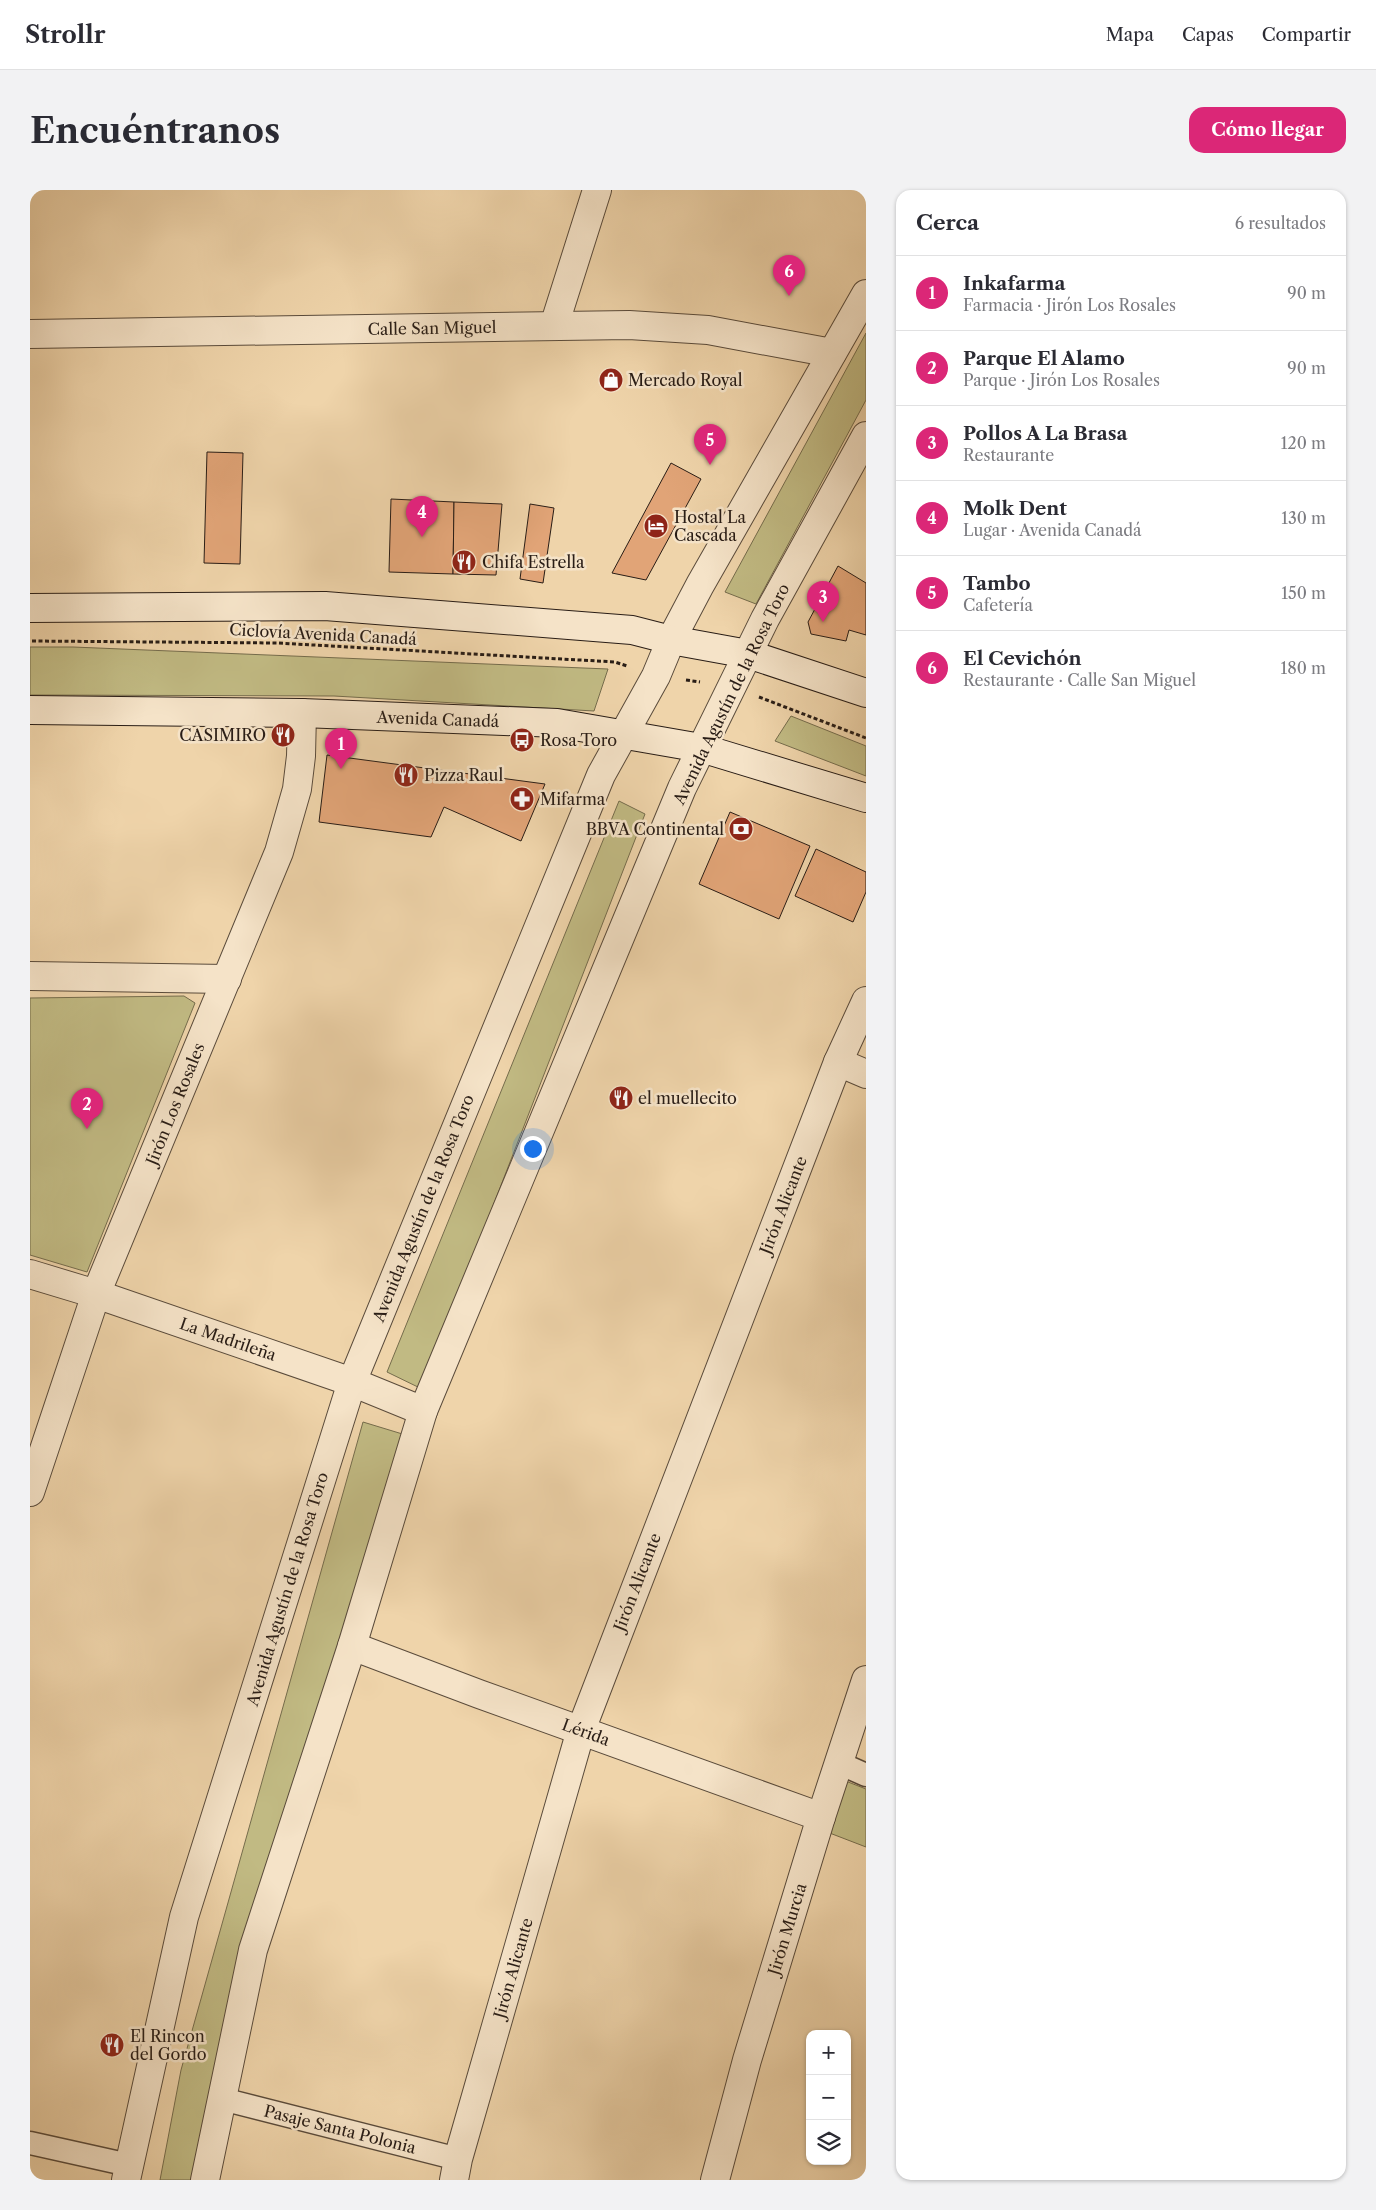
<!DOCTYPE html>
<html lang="es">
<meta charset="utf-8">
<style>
:root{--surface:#fff;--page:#f2f2f3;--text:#2b2b33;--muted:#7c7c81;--line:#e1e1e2;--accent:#db2777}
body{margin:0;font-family:"Libre Caslon Text",serif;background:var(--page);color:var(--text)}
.controls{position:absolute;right:15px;bottom:15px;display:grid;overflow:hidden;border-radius:10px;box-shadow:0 1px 4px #0004}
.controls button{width:45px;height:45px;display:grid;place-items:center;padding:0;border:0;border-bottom:1px solid var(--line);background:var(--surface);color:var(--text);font:25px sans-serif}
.you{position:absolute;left:502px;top:958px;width:18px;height:18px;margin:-12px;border:4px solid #fff;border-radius:50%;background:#1a73e8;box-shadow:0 0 0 8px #1a73e833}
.badge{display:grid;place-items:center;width:32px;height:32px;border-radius:50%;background:var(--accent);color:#fff;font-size:16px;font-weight:700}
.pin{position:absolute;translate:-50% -41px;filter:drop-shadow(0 1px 2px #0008)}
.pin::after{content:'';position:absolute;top:26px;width:18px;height:15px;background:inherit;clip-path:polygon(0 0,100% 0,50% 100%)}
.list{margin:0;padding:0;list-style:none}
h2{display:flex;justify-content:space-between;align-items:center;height:65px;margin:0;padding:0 20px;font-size:21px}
h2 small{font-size:16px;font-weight:400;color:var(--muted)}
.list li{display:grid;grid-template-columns:32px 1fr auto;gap:15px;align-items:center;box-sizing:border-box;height:75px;padding:0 20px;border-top:1px solid var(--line)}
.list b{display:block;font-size:19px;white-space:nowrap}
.list p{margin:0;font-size:16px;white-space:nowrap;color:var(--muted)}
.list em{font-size:16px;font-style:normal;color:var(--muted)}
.icon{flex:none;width:28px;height:28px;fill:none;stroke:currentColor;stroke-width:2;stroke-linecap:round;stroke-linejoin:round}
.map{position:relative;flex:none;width:836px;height:1990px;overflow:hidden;border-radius:15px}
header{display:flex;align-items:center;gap:30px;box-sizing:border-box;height:70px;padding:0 25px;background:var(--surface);border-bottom:1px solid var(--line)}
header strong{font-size:24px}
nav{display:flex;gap:28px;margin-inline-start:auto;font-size:18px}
.intro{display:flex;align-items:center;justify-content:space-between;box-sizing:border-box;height:120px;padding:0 30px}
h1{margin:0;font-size:35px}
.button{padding:12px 22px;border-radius:15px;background:var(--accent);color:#fff;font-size:18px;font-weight:700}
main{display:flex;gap:30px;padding:0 30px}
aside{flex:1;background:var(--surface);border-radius:15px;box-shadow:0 1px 4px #0004}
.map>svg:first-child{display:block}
</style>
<header>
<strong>Strollr</strong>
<nav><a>Mapa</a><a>Capas</a><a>Compartir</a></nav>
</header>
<div class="intro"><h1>Encuéntranos</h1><a class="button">Cómo llegar</a></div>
<main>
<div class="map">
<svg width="836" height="1990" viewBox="0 0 836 1990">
<rect width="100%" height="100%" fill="#efd4aa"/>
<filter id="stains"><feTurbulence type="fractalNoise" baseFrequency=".004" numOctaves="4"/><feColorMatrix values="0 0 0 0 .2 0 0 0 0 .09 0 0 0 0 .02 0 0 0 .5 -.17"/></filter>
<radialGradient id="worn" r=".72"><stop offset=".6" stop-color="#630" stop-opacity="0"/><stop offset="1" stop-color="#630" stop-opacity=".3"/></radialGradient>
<g fill="#c1ba83" stroke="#756c4c">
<path d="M836 143V210L726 414 695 402Z"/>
<path d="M0 457H43L578 479 564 521 304 506 0 505Z"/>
<path d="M761 526 836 556V586L745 551Z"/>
<path d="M589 611 615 624 392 1199 357 1182Z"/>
<path d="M154 806 165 813 57 1082 0 1065V808Z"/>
<path d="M333 1232 379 1246 166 1990H130L151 1880Z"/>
<path d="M813 1590 836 1599V1657L797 1642Z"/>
</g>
<g fill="#e1a477" stroke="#291d16">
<path d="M177 262 213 263 210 374 174 373Z"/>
<path d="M641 273 671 289 616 390 582 383Z"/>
<path d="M361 309 424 312 423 384 359 382Z"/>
<path d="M424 312 472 314 466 385 423 384Z"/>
<path d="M500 314 524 318 513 393 490 389Z"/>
<path d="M808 376 836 393V445L819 440 816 451 781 444 778 432Z"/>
<path d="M297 565 515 594 491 651 414 617 401 647 289 632Z"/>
<path d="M700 622 780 656 749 729 669 694Z"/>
<path d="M786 659 836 682V702L823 732 765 706Z"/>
</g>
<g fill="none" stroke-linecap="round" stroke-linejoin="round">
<defs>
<g id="pedestrian">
<path d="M809 1573 836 1585"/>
<path d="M192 1909 428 1969"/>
<path d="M0 1953 99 1975"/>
</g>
<g id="minor">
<path d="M524 136 567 0"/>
<path d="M0 144 599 135 678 140 802 163"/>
<path d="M0 786 197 789"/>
<path d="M808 872 836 884"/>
<path d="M0 1084 66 1104 322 1192 393 1221"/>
<path d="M0 1302 66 1104 249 662 267 599 271 566 272 523"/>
<path d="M322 1456 449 1504 791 1627"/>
<path d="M424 1990 428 1969 551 1540 808 872 836 811"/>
<path d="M685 1990 717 1870 791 1627 836 1490"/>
</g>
<g id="tertiary">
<path d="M96 1990 154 1727 322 1192 571 585 626 486 641 450 670 395 836 104"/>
<path d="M175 1990 223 1760 322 1456 393 1221 652 598 735 429 836 246"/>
</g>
<g id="secondary">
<path d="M0 418 295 416 602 440 641 450 718 464 836 503"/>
<path d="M0 520 272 523 527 533 671 558 836 608"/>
</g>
</defs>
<use href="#pedestrian" stroke="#5a4b3b" stroke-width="25"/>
<use href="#minor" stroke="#5a4b3b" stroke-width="30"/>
<use href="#tertiary" stroke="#5a4b3b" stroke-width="30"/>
<use href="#secondary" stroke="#291d16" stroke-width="30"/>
<g stroke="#291d16" stroke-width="3" stroke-dasharray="4 2.5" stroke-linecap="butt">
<path d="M2 451 248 453 585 472 597 476"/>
<path d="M656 490 670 492"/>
<path d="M729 507 836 548"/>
</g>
<use href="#pedestrian" stroke="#f5e3c8" stroke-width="22"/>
<use href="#minor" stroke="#f5e3c8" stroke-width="28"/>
<use href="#tertiary" stroke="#f5e3c8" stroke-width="28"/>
<use href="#secondary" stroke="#f5e3c8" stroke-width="28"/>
</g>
<defs>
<symbol id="shop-disc" viewBox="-11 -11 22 22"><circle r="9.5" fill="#8f2418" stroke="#f5e3c8"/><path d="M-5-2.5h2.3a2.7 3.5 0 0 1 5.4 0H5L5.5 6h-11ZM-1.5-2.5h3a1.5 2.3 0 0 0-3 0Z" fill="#fff"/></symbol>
<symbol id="hotel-disc" viewBox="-11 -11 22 22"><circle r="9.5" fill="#8f2418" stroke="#f5e3c8"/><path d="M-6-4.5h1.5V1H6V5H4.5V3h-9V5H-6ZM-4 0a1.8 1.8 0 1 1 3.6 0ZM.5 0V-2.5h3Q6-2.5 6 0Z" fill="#fff"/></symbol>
<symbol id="restaurant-disc" viewBox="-11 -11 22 22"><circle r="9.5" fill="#8f2418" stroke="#f5e3c8"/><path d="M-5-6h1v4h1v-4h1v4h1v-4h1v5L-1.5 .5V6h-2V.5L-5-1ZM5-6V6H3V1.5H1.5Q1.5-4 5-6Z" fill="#fff"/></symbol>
<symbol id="bus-disc" viewBox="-11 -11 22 22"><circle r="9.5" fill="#8f2418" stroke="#f5e3c8"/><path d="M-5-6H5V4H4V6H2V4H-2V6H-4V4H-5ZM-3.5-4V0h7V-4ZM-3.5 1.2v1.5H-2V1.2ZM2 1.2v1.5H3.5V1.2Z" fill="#fff"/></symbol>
<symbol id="pharmacy-disc" viewBox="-11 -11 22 22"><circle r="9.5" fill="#8f2418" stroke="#f5e3c8"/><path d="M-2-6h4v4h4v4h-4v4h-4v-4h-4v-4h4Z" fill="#fff"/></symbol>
<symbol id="bank-disc" viewBox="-11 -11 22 22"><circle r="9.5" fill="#8f2418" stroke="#f5e3c8"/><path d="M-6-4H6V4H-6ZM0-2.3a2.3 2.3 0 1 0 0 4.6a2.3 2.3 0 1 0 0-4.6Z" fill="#fff"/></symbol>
</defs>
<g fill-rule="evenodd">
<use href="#shop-disc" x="567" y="176" width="28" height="28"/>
<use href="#hotel-disc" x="612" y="322" width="28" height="28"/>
<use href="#restaurant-disc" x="420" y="358" width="28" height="28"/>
<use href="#restaurant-disc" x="239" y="531" width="28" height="28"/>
<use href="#bus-disc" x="478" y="536" width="28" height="28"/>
<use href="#restaurant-disc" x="362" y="571" width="28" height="28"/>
<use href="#pharmacy-disc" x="478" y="595" width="28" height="28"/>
<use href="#bank-disc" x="697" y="625" width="28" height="28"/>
<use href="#restaurant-disc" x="577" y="894" width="28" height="28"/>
<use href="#restaurant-disc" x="68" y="1841" width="28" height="28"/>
</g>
<g text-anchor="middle" stroke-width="5" stroke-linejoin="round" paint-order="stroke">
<g font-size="16" fill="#291d16" stroke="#f5e3c8">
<text transform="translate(402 138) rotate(-1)" y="6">Calle San Miguel</text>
<text transform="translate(293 444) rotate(3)" y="6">Ciclovía Avenida Canadá</text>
<text transform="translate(701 504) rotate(-64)" y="6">Avenida Agustín de la Rosa Toro</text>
<text transform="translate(408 529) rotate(2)" y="6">Avenida Canadá</text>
<text transform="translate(145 914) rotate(-68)" y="6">Jirón Los Rosales</text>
<text transform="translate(753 1015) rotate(-69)" y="6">Jirón Alicante</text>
<text transform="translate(393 1018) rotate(-68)" y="6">Avenida Agustín de la Rosa Toro</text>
<text transform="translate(198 1149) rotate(19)" y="6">La Madrileña</text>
<text transform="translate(607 1392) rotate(-69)" y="6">Jirón Alicante</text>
<text transform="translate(257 1399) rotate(-73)" y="6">Avenida Agustín de la Rosa Toro</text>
<text transform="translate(556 1542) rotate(20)" y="6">Lérida</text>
<text transform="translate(757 1739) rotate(-73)" y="6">Jirón Murcia</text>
<text transform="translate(483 1778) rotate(-74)" y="6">Jirón Alicante</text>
<text transform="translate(310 1939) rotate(14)" y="6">Pasaje Santa Polonia</text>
</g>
<g font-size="16" fill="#291d16" stroke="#f5e3c8" text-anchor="start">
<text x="598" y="196">Mercado Royal</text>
<text x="644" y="333">Hostal La<tspan x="644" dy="18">Cascada</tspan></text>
<text x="452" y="378">Chifa Estrella</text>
<text x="236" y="551" text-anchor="end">CASIMIRO</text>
<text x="510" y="556">Rosa Toro</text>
<text x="394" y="591">Pizza Raul</text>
<text x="510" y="615">Mifarma</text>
<text x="694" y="645" text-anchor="end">BBVA Continental</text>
<text x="608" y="914">el muellecito</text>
<text x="100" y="1852">El Rincon<tspan x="100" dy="18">del Gordo</tspan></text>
</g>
</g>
<rect width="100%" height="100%" filter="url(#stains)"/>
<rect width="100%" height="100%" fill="url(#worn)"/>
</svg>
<div class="controls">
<button>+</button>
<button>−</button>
<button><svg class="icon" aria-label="layers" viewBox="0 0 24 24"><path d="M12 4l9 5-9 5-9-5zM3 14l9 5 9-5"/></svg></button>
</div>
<div class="you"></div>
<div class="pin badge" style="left:311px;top:579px">1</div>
<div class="pin badge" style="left:57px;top:939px">2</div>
<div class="pin badge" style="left:793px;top:432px">3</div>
<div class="pin badge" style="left:392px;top:347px">4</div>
<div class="pin badge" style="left:680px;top:275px">5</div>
<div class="pin badge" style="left:759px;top:106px">6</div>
</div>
<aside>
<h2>Cerca<small>6 resultados</small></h2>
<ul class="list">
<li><span class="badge">1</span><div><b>Inkafarma</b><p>Farmacia · Jirón Los Rosales</p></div><em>90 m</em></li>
<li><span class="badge">2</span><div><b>Parque El Alamo</b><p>Parque · Jirón Los Rosales</p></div><em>90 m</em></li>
<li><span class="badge">3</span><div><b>Pollos A La Brasa</b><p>Restaurante</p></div><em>120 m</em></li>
<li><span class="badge">4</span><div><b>Molk Dent</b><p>Lugar · Avenida Canadá</p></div><em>130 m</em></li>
<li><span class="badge">5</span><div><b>Tambo</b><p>Cafetería</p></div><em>150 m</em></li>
<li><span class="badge">6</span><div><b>El Cevichón</b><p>Restaurante · Calle San Miguel</p></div><em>180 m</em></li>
</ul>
</aside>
</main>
